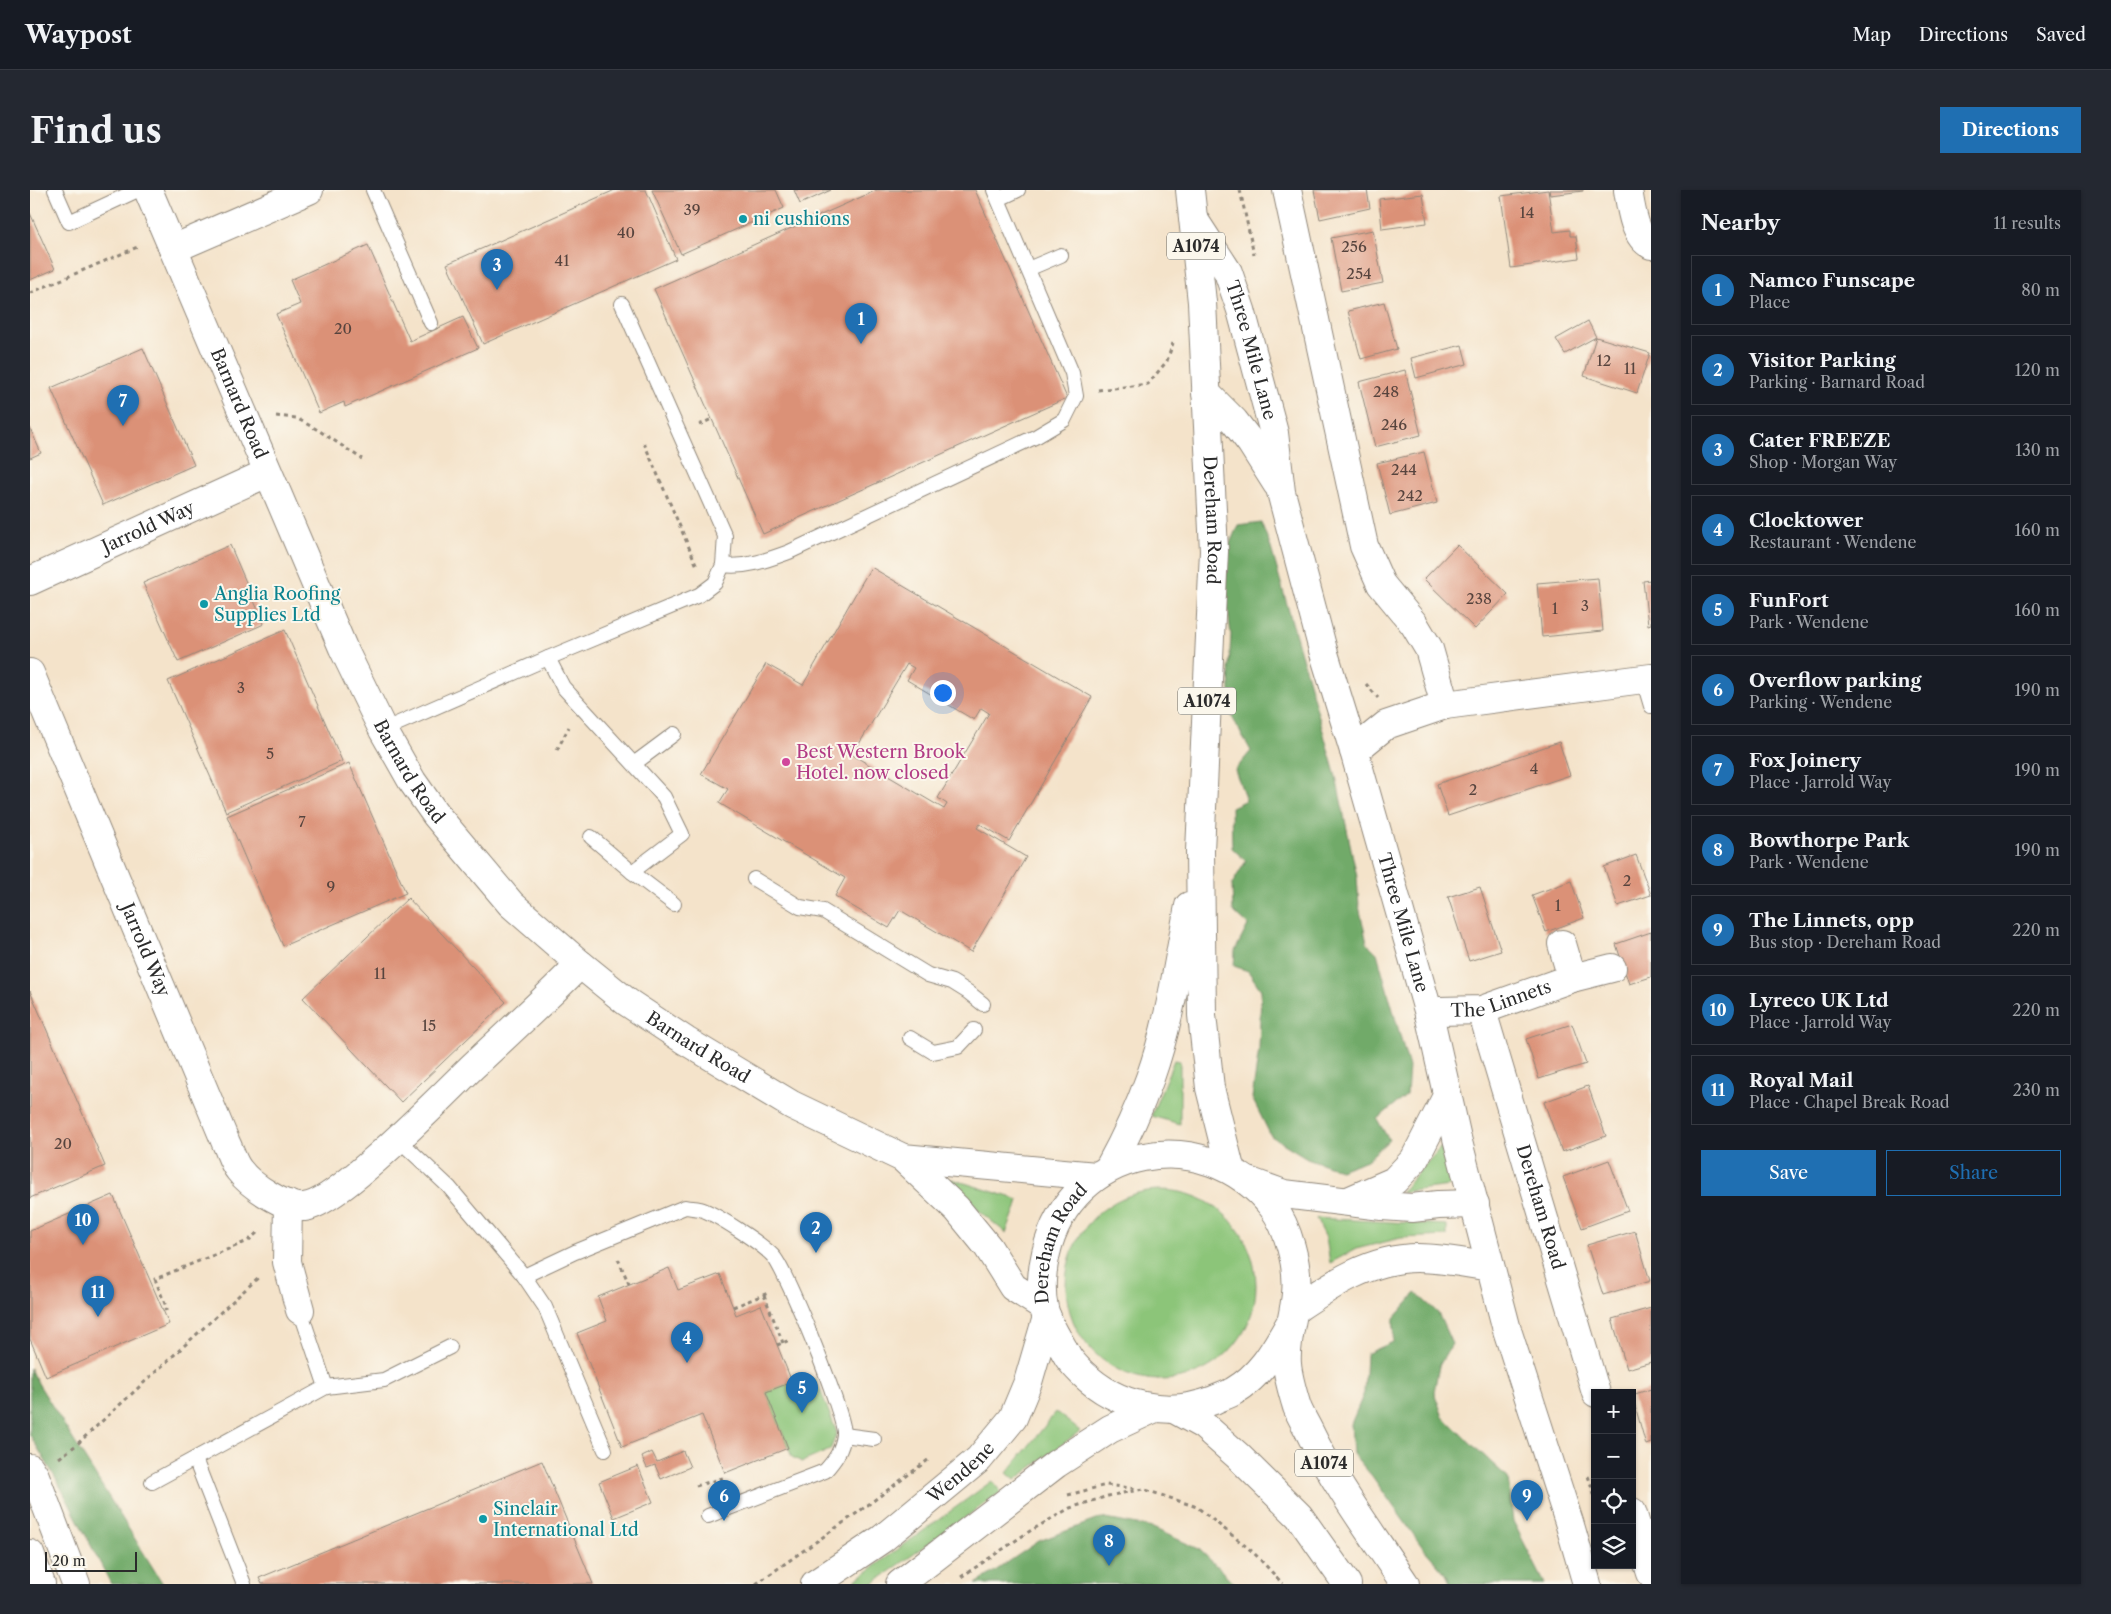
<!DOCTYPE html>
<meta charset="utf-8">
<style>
:root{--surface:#171b24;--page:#242831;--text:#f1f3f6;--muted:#9ea1a6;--line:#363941;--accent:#1f6fb2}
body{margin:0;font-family:"Libre Caslon Text",serif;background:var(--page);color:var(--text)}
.controls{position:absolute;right:15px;bottom:15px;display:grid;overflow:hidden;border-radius:0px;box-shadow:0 1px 4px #0004}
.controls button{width:45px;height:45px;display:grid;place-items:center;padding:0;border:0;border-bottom:1px solid var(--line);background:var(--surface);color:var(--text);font:25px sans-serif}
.scale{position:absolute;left:15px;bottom:12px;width:92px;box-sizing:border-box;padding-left:5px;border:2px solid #2b2b2b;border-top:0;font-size:14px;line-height:18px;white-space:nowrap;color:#2b2b2b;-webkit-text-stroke:4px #fbf7ec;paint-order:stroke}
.you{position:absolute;left:912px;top:502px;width:18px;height:18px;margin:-12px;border:4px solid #fff;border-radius:50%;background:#1a73e8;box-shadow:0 0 0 8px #1a73e833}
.badge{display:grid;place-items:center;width:32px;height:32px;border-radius:50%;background:var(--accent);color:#fff;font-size:16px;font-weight:700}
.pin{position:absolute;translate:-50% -41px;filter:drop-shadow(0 1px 2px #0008)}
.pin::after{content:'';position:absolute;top:26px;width:18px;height:15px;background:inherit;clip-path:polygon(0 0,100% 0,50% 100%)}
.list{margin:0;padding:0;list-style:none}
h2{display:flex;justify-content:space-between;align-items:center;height:65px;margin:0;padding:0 20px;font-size:21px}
h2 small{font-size:16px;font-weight:400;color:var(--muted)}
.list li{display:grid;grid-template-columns:32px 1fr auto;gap:15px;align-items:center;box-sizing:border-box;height:70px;margin:0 10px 10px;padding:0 10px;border:1px solid var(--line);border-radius:0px}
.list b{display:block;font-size:19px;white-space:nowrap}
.list p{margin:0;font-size:16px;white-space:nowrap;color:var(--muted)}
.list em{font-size:16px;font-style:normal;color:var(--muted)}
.actions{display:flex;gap:10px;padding:15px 20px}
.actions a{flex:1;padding:11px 0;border:1px solid var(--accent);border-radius:0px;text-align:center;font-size:18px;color:var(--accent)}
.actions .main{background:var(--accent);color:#fff}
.icon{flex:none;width:28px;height:28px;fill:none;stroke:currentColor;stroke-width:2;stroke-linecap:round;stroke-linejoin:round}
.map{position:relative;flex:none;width:1621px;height:1394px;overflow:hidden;border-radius:0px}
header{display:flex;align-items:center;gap:30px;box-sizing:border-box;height:70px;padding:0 25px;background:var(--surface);border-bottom:1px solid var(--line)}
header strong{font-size:24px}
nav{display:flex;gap:28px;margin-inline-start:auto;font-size:18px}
.intro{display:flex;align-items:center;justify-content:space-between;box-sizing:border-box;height:120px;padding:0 30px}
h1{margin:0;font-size:35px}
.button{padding:12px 22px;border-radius:0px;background:var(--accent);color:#fff;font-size:18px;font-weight:700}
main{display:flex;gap:30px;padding:0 30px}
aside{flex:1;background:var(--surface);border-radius:0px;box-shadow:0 1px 4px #0004}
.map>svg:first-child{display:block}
</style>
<header>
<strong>Waypost</strong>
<nav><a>Map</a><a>Directions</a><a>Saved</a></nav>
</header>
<div class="intro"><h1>Find us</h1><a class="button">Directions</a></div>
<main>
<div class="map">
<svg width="1621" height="1394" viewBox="0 0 1621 1394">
<rect width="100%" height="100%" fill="#fbf7ec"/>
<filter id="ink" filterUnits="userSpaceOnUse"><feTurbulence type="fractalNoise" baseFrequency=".02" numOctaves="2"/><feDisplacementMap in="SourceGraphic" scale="10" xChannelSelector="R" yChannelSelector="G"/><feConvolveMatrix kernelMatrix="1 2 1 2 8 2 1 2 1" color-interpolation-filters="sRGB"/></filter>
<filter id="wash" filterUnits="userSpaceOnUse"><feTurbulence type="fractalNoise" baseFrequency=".0096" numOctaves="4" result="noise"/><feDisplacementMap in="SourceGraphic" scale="20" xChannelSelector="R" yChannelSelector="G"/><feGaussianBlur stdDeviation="1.12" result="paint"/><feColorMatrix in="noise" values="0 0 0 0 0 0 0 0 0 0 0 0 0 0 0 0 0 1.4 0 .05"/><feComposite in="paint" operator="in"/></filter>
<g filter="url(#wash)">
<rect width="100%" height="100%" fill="#f4e3ca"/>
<g fill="#8cc579" stroke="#5c7852">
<path d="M1144 870 1150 871V934L1121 926Z"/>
<path d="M1411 957 1420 996 1371 1002Z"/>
<path d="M922 989 989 1010 976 1043 919 996Z"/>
<circle cx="1131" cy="1095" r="95"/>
<path d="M1286 1028 1417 1035V1046L1371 1048 1326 1059 1300 1073 1296 1048Z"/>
<path d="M775 1187 786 1189 807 1243 800 1260 772 1272 762 1267 736 1202Z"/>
<path d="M1026 1222 1050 1241 985 1290 977 1283Z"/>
<path d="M962 1291 971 1302 842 1394H820Z"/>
</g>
<g fill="#71aa69" stroke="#4e6a4a">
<path d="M1231 332 1241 358 1306 587 1327 687 1329 716 1337 753 1347 763 1379 877 1377 905 1347 929 1359 950 1337 970 1310 980 1277 968 1241 946 1222 908 1229 859 1231 800 1218 781 1204 776 1205 761 1218 735 1203 721 1202 694 1216 671 1202 658 1201 617 1216 610 1205 580 1221 561 1201 525 1199 477 1201 445 1196 404 1197 360 1208 335Z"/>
<path d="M1386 1103 1408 1123 1422 1154 1409 1176 1404 1202 1413 1227 1478 1288 1483 1331 1515 1394H1421L1416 1384 1393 1358 1342 1286 1323 1264 1321 1234 1334 1203 1336 1164 1363 1152 1364 1128Z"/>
<path d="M0 1178 3 1185 133 1394H81L29 1294 0 1245Z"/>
<path d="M1071 1328 1123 1338 1169 1359 1205 1394H946L1009 1351Z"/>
</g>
<g id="blocks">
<g fill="#db9177" fill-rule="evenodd">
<path d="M585 0H616L646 69 453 154 417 74Z"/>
<path d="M622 0H746L754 18 651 64Z"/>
<path d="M764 0H801L770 14Z"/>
<path d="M847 0H945L1037 208 733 344 624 99Z"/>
<path d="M1284 0H1337L1340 18 1290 29Z"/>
<path d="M1518 0 1524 42 1540 40V46H1546L1549 68 1481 78 1471 6Z"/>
<path d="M1519 0H1553V1L1520 5Z"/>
<path d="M1393 4 1397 33 1352 39 1349 9Z"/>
<path d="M0 23 25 79 0 90Z"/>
<path d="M1343 40 1353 93 1311 101 1301 48Z"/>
<path d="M338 55 380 151 433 127 448 158 315 217 314 212 289 223 246 124 270 114 260 90Z"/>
<path d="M1354 112 1367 159 1331 169 1318 121Z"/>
<path d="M1558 131 1566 147 1535 164 1526 149Z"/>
<path d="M1566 147 1620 163 1607 203 1554 186Z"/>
<path d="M1432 155 1437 174 1386 188 1381 168Z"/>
<path d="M113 158 164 275 73 315 21 198Z"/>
<path d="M1375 180 1391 245 1345 257 1329 192Z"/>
<path d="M0 238 11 263 0 268Z"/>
<path d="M1394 262 1407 313 1360 325 1347 273Z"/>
<path d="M200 355 234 434 148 472 113 393Z"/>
<path d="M1427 355 1478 404 1445 439 1394 389Z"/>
<path d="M841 377 1062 507 979 651 950 634 947 638 996 667 941 762 870 720 859 738 805 706 815 688 689 613 698 599 671 584 736 474 773 495ZM877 474 884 478 877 490 944 530 951 518 959 523 908 608 917 614 914 619 814 560 818 554 826 559Z"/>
<path d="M1568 388 1573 441 1512 447 1507 393Z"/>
<path d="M1621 390V434L1618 435 1613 391Z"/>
<path d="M255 440 312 571 196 622 138 491Z"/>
<path d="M1529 552 1540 585 1418 626 1407 594Z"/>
<path d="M319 573 376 703 253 756 197 626Z"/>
<path d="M1606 665 1621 705 1588 716 1574 677Z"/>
<path d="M1541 691 1554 728 1516 742 1502 705Z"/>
<path d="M1450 697 1471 761 1439 771 1418 707Z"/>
<path d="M378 708 476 812 371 912 273 808Z"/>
<path d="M1621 742V787L1599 794 1586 754Z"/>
<path d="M0 801 75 976 0 1008Z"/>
<path d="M1542 834 1556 874 1509 889 1496 849Z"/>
<path d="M1558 896 1576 946 1532 962 1514 912Z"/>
<path d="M1579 970 1598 1021 1552 1038 1533 987Z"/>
<path d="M83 1005 139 1134 16 1187 0 1149V1041Z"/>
<path d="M1605 1041 1620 1091 1573 1105 1557 1055Z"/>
<path d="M639 1078 648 1100 690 1084 706 1125 731 1115 762 1192 736 1202 758 1258 695 1283 672 1225 592 1257 547 1143 577 1131 568 1107Z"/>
<path d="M1621 1118V1172L1597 1179 1582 1129Z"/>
<path d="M1621 1199V1253L1616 1255 1602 1205Z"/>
<path d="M653 1261 660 1277 631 1289 625 1275 617 1278 612 1267 622 1262 627 1272Z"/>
<path d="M512 1271 563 1394H232L229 1388Z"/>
<path d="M608 1276 623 1312 584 1328 569 1292Z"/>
</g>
</g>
</g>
<g filter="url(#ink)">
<use href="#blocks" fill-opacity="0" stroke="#90877a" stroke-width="1"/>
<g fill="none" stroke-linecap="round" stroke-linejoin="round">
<defs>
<g id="service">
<path d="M25 0 39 32 108 0"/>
<path d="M343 0 401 133"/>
<path d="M969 9 988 0"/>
<path d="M998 79 1031 65"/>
<path d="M693 375C716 378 737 370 759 362L1007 246 1034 230 1046 206 1042 183 964 0"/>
<path d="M518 468 533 497 634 607 652 644 602 682"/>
<path d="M1613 489 1621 516"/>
<path d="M353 540 518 468 669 405 685 393 693 375 695 346 592 114"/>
<path d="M605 573 644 544"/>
<path d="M561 647 602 682 644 714"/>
<path d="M724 689 770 717 793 721 898 785 922 792 938 802 953 814"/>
<path d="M880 848 903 862 928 857 944 840"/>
<path d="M367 948 419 997 494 1086 545 1062 655 1017C660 1018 665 1018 670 1019 685 1023 732 1054 743 1066 756 1080 816 1227 814 1245 812 1260 805 1270 795 1281L678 1326"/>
<path d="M494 1086 515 1117 575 1260"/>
<path d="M296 1197 354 1190 420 1157"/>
<path d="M814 1245 844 1249"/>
<path d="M165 1269 214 1394"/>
<path d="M122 1292 296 1197 270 1120"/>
</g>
<g id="minor">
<path id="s1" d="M118 0 313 458 353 540 382 591 406 625 481 714 550 774 597 812 656 851 762 915 873 968 927 1019 958 1057 983 1097 1013 1116"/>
<path d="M1257 0 1334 356 1351 394 1384 434 1399 459 1415 515"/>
<path d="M1598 0C1601 18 1604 46 1621 55"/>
<path id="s2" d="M1163 28 1198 82 1211 120 1244 243 1251 302 1293 460 1324 561 1399 824 1427 948 1477 1140 1539 1332 1557 1394"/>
<path d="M143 59 279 0"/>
<path d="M1176 203 1204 231 1221 253 1247 294"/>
<path id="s3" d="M0 391 237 283"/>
<path id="s4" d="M0 483 196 953C200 961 203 973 209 980 220 995 255 1019 274 1017 308 1014 413 905 442 877 478 843 515 810 550 774"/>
<path d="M1324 561 1356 535 1415 515 1621 488"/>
<path d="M1532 754 1542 788"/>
<path id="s5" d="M1399 824 1409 821 1452 820 1542 788 1582 778"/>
<path id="s6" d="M1455 831 1566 1203"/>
<path d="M873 968 1066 986"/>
<path d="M1218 991 1254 1004 1352 1016 1382 1018 1408 1015 1445 1014"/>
<path d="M1318 1011 1364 991 1384 970 1417 906"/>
<path d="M258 1014 257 1072 270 1120"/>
<path d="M1264 1120C1301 1095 1341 1068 1387 1068 1412 1068 1436 1073 1460 1077"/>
<path d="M0 1278 5 1286 46 1394"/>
<path d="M1602 1322 1621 1383"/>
<path d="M0 1364 11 1394"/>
<path id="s7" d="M785 1394 852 1349 949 1269 983 1228 998 1192 1017 1127"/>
<path d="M870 1394 1026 1274 1080 1239 1125 1218"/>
</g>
<g id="trunk">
<path id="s8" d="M1160 0 1172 112 1184 361 1170 661 1172 825 1180 898 1200 978"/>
<path d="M1079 978C1095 949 1109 919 1120 888 1140 832 1148 773 1159 716"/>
<path id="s9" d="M1259 1135C1244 1161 1231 1185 1204 1201 1198 1205 1190 1207 1184 1210 1138 1228 1087 1217 1052 1183 1047 1178 1042 1173 1038 1167 1030 1152 1017 1134 1014 1118 1010 1101 1012 1079 1016 1063 1041 956 1174 930 1242 1016 1258 1037 1269 1076 1266 1104 1264 1127 1255 1150 1257 1174 1258 1187 1263 1204 1267 1217 1270 1225 1275 1233 1279 1241 1305 1295 1342 1344 1375 1394"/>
<path d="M1144 1219 1173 1235 1208 1266 1269 1326 1317 1394"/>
</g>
</defs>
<use href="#service" stroke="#90877a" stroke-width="16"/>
<use href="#minor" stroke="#90877a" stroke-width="30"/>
<use href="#trunk" stroke="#90877a" stroke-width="30"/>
<g stroke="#90877a" stroke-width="3" stroke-dasharray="4 4" stroke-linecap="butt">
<path d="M1210 0 1224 65"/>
<path d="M0 103 110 56"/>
<path d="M1068 200 1118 194 1137 171 1143 153"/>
<path d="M246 226 266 228 288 240 332 269"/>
<path d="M669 235 682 229"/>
<path d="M614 253 667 376"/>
<path d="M1336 494 1348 508"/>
<path d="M527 560 539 537"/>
<path d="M588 1069 599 1094"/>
<path d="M734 1105 753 1153"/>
<path d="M703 1117 738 1103"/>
<path d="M134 1120 137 1119 125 1089 218 1051 228 1042"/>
<path d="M747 1155 760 1150"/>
<path d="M29 1268 45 1256 230 1086"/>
<path d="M1558 1286 1565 1307"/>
<path d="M666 1296 696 1287"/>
<path d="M1038 1305 1076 1295 1108 1299"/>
<path d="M931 1387 1000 1341 1040 1318 1078 1306 1113 1299 1167 1317 1223 1362 1253 1394"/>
<path d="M726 1394 827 1323 898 1270"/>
</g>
<use href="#service" stroke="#fff" stroke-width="14"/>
<use href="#minor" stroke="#fff" stroke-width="28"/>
<use href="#trunk" stroke="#fff" stroke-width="28"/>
</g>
</g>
<g fill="#0f9aa8" stroke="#fbf7ec" stroke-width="2">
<circle cx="713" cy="29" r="5"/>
<circle cx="174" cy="414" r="5"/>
<circle cx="453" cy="1329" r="5"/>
</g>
<circle fill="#d1479c" stroke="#fbf7ec" stroke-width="2" cx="756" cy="572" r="5"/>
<g text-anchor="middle" stroke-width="4" stroke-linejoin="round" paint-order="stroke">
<g font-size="15" fill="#57443e">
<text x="662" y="25">39</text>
<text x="1497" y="28">14</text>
<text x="596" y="48">40</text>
<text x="1324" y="62">256</text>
<text x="532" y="76">41</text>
<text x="1329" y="89">254</text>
<text x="313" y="144">20</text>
<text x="1574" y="176">12</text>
<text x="1600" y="184">11</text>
<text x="1356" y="207">248</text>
<text x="1364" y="240">246</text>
<text x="1374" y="285">244</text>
<text x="1380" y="311">242</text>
<text x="1449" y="414">238</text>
<text x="1555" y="421">3</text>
<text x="1525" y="424">1</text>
<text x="211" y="503">3</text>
<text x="240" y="569">5</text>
<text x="1504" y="584">4</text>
<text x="1443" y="605">2</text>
<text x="272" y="637">7</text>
<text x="1597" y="696">2</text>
<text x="301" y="702">9</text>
<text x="1528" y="721">1</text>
<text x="350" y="789">11</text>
<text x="399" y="841">15</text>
<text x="33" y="959">20</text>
</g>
<g fill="#fbf7ec" stroke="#696865" stroke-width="1">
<rect x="1137" y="42.5" width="58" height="27" rx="4"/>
<rect x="1148" y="497.5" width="58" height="27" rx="4"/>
<rect x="1265" y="1259.5" width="58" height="27" rx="4"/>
</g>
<g font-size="16" font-weight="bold" fill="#2b2b2b">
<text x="1166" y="62">A1074</text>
<text x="1177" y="517">A1074</text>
<text x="1294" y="1279">A1074</text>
</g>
<g font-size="18" fill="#0d838f" stroke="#fbf7ec" text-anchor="start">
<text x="723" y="35">ni cushions</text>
<text x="184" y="410">Anglia Roofing<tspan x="184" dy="21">Supplies Ltd</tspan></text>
<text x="463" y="1325">Sinclair<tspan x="463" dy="21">International Ltd</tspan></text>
</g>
<g font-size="18" fill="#2b2b2b" stroke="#fbf7ec">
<text dy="6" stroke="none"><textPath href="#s2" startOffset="146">Three Mile Lane</textPath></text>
<text dy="6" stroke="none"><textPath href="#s1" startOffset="232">Barnard Road</textPath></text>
<text dy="6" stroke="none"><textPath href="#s8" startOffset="331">Dereham Road</textPath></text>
<text dy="6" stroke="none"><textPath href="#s3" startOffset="130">Jarrold Way</textPath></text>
<text dy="6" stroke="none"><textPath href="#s1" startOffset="638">Barnard Road</textPath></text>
<text dy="6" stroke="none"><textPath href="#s2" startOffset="739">Three Mile Lane</textPath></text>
<text dy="6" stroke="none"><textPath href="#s4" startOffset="300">Jarrold Way</textPath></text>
<text dy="6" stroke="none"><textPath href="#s5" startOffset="74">The Linnets</textPath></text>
<text dy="6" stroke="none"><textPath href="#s1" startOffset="1042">Barnard Road</textPath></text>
<text dy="6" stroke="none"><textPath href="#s6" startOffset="194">Dereham Road</textPath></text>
<text dy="6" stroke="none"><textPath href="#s9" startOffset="396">Dereham Road</textPath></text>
<text dy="6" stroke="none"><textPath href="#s7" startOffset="184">Wendene</textPath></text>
</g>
<g font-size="18" fill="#b23c85" stroke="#fbf7ec" text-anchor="start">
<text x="766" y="568">Best Western Brook<tspan x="766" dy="21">Hotel. now closed</tspan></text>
</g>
</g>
</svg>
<div class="controls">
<button>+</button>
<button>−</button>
<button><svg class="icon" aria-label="locate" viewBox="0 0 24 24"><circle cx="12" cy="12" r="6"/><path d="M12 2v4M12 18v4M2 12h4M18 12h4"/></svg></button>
<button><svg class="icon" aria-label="layers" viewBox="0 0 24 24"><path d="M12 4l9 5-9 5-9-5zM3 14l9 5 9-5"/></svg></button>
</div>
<div class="scale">20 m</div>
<div class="you"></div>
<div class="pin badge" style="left:831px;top:154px">1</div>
<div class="pin badge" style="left:786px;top:1063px">2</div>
<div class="pin badge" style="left:467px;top:100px">3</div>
<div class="pin badge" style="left:657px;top:1173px">4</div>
<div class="pin badge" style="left:772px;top:1223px">5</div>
<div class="pin badge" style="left:694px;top:1331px">6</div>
<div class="pin badge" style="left:93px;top:236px">7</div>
<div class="pin badge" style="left:1079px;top:1376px">8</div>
<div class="pin badge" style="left:1497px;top:1331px">9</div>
<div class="pin badge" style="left:53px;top:1055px">10</div>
<div class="pin badge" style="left:68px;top:1127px">11</div>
</div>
<aside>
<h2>Nearby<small>11 results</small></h2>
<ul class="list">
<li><span class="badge">1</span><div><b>Namco Funscape</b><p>Place</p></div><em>80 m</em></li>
<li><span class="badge">2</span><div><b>Visitor Parking</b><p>Parking · Barnard Road</p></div><em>120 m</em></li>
<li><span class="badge">3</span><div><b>Cater FREEZE</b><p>Shop · Morgan Way</p></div><em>130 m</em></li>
<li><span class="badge">4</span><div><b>Clocktower</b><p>Restaurant · Wendene</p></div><em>160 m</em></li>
<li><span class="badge">5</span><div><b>FunFort</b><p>Park · Wendene</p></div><em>160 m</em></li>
<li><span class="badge">6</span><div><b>Overflow parking</b><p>Parking · Wendene</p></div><em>190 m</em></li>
<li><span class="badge">7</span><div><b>Fox Joinery</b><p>Place · Jarrold Way</p></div><em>190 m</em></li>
<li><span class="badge">8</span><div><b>Bowthorpe Park</b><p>Park · Wendene</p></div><em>190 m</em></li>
<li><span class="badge">9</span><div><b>The Linnets, opp</b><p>Bus stop · Dereham Road</p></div><em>220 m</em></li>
<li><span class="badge">10</span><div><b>Lyreco UK Ltd</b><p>Place · Jarrold Way</p></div><em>220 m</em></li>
<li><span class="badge">11</span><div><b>Royal Mail</b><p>Place · Chapel Break Road</p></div><em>230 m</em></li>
</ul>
<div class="actions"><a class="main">Save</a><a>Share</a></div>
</aside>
</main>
